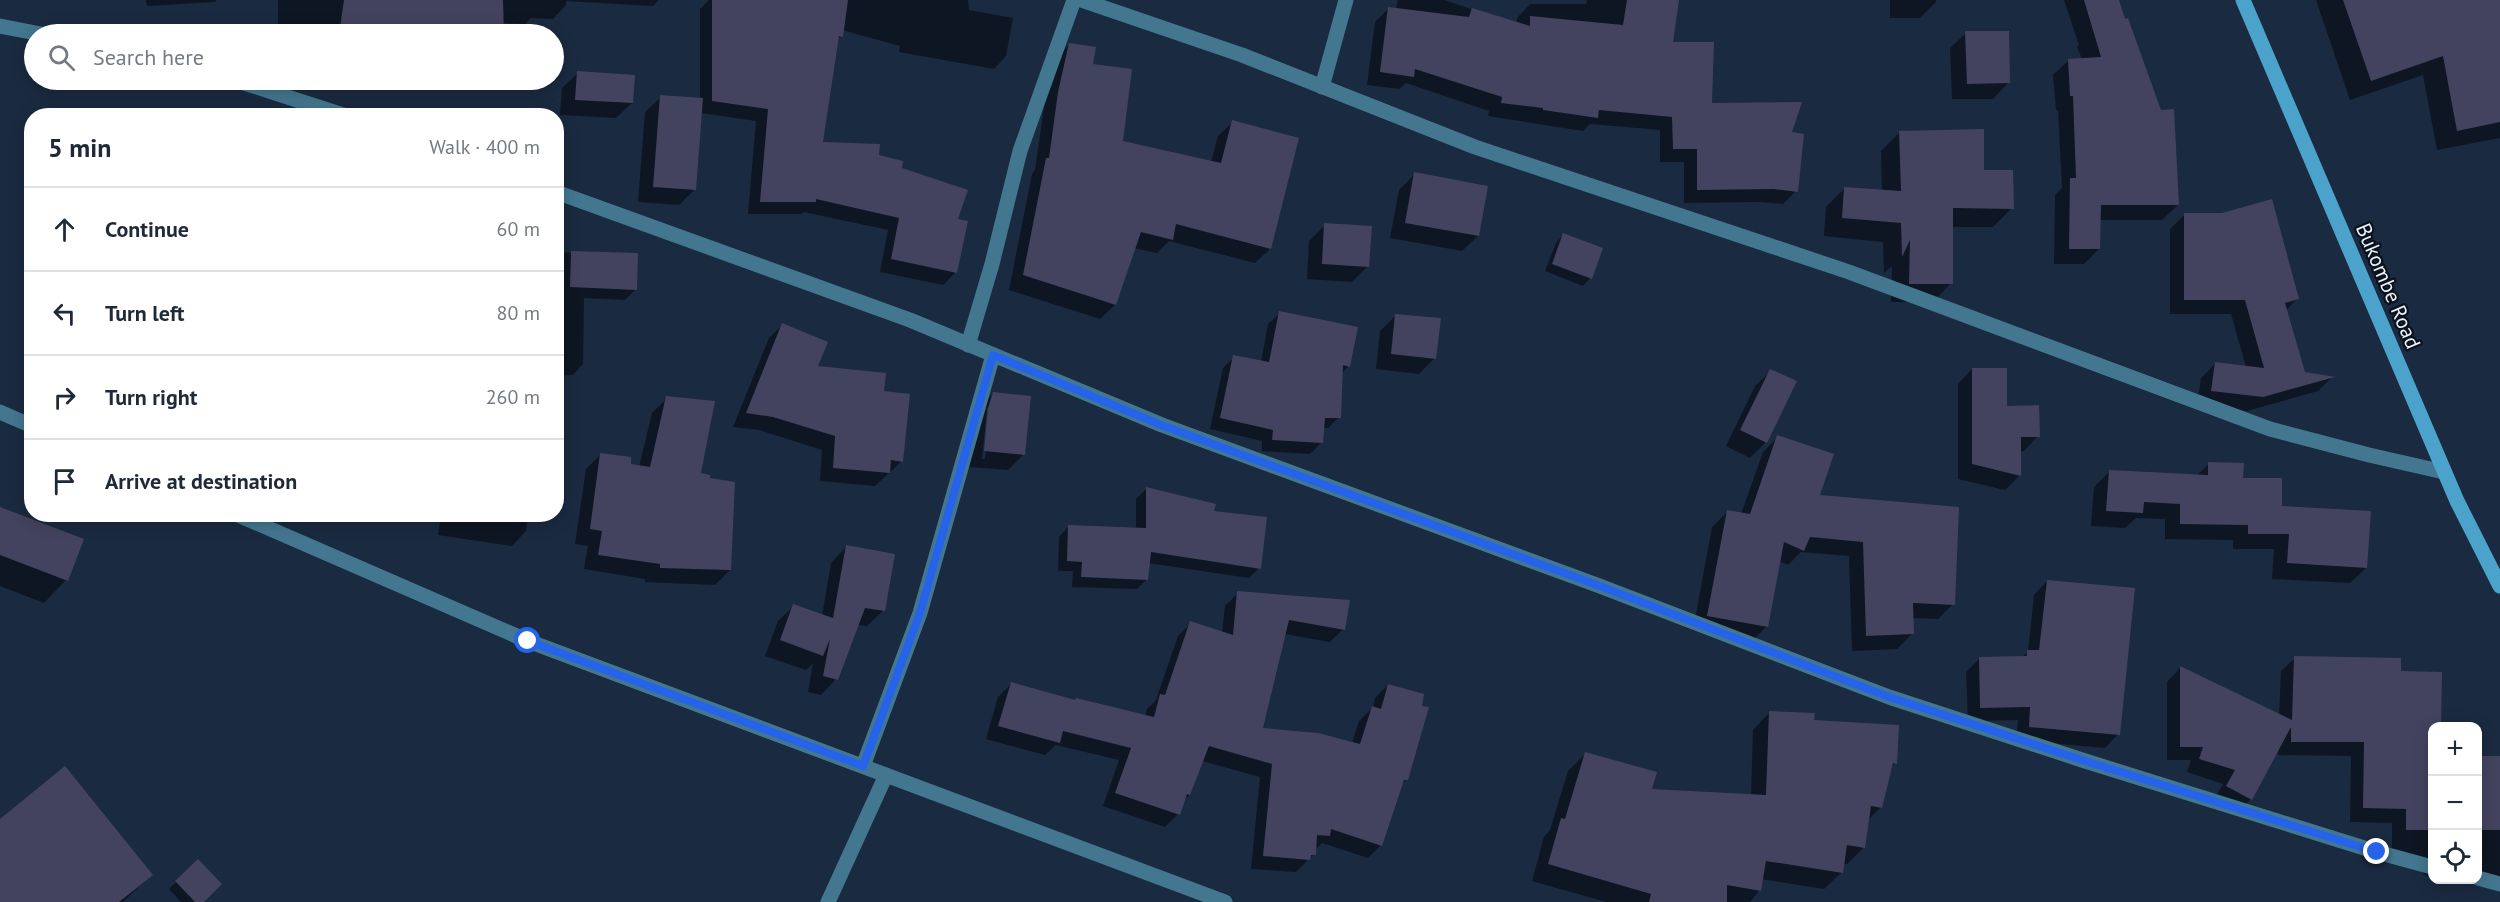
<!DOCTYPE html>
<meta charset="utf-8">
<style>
:root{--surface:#fff;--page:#f2f2f3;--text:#1f2937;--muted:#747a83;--line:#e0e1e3}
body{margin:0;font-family:"PT Sans",sans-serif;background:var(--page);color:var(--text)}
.controls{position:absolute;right:18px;bottom:18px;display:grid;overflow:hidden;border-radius:12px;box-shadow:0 3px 15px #0003}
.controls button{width:54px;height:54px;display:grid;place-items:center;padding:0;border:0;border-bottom:2px solid var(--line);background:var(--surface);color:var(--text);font:30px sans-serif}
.stop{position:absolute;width:18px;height:18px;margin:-14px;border:4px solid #2563eb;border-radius:50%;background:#fff}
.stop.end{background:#2563eb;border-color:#fff;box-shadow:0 2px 6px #0008}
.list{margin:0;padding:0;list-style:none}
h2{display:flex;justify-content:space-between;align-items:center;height:78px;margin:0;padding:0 24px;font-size:26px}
h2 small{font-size:20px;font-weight:400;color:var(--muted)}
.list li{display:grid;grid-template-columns:39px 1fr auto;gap:18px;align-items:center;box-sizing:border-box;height:84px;padding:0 24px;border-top:2px solid var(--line)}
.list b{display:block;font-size:22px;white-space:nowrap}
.list em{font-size:20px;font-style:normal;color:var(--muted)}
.icon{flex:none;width:33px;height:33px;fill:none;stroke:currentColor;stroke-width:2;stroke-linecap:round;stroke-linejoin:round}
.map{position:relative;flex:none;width:2500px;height:902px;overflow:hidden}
.search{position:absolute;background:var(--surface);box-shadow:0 3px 15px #0003;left:24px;top:24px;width:540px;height:66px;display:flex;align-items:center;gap:15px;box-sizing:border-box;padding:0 21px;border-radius:33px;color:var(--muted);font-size:22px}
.panel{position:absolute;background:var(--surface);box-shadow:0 3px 15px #0003;left:24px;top:108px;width:540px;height:414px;border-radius:24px}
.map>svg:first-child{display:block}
</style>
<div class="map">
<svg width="2500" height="902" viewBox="0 0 2500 902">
<rect width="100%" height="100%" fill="#1a2a40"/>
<g fill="#0007" fill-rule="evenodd">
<path d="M146 0H217L215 2 147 6Z"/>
<path d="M278 0H659L653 6 566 1V5L553 19 531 18 525 24 503 23V34H329V32H278Z"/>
<path d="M709 0H968L969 10 1013 18 1006 56 994 69 899 52 900 46 842 30 841 36 837 40 822 144 877 156 900 169 956 221V272L943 285 880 272 888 230 804 212 802 214H748L756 121 701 113 694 190 679 205 638 202 645 112 661 97 700 100V9Z"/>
<path d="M1398 0H1444L1517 24V18L1530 4H1586L1587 0H1678L1671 43 1711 105 1790 134 1796 191 1783 204 1760 202 1684 203V162H1660V130L1590 124 1583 131 1488 116 1489 111 1406 83 1399 89 1367 85 1375 22 1388 9H1396Z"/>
<path d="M1890 0H1936V2L1920 18H1890Z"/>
<path d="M2064 0H2117L2178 205 2162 220H2099V249L2084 264H2054L2055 195 2062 188 2058 110H2056L2053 75 2069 60 2082 59 2077 47 2079 45Z"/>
<path d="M2316 0H2500V138L2437 150 2423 75 2350 100Z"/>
<path d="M1966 33 2008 83 1993 99H1952L1950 48Z"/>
<path d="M1070 44 1091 66 1122 142 1211 162 1218 136 1233 122 1297 139 1270 249 1255 263 1169 241 1157 253 1134 248 1115 305 1100 319 1009 290 1032 174 1035 170 1044 107 1055 59Z"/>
<path d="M578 73 632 103 616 118 560 115 562 88Z"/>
<path d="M1900 132 1983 172 2012 208 1993 227H1951V283L1933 302H1891L1892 266 1884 273 1883 242 1824 236 1826 207 1845 188 1882 191 1881 151Z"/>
<path d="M1415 174 1478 236 1462 251 1390 238 1399 190Z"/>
<path d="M2185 214 2297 299 2286 310 2303 374 2331 378 2318 391 2247 411 2197 405 2201 378 2215 364 2246 367 2231 314H2170V229Z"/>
<path d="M1325 225 1368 266 1352 282 1307 279 1309 241Z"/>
<path d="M1563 235 1590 278 1583 286 1545 271 1556 243Z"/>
<path d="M556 252 637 255 636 289 625 300 584 298 583 364 573 375H556Z"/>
<path d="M1280 313 1349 366 1341 374 1339 417 1328 428H1323L1321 443 1310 454 1262 451V441L1210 429 1223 368 1234 357 1261 362 1268 324Z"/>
<path d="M1396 315 1435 358 1419 374 1376 369 1380 331Z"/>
<path d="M782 325 816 368 882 393 902 461 875 486 820 481 822 450 759 430 733 427 769 338Z"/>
<path d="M1972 369 2006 407 2038 436 2024 451H2020L2019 476 2005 490 1958 479V384Z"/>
<path d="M1771 371 1766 442 1750 458 1726 446 1755 386Z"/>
<path d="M993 394 1023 455 1008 470 969 467 973 425 977 410ZM987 408H990L985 459H982Z"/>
<path d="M667 398 700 474 730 570 715 585 645 582V579L584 569 588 546 575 544 586 469 601 454 630 466 639 467 652 413Z"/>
<path d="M1778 437 1818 496 1953 604 1938 619 1912 618V634L1897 649 1852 651 1849 556 1801 552 1788 565 1779 561 1767 626 1752 641 1693 630 1712 527 1727 512 1741 514 1763 452Z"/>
<path d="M2209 464 2281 507 2366 568 2350 583 2272 579 2274 549H2233V540L2165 539V519L2136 518 2125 528 2091 526 2094 487 2109 472 2196 476Z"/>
<path d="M1146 489 1212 513 1259 568 1249 578 1148 563 1147 579 1137 589 1072 587 1073 571H1058L1059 537 1069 526 1136 529V499Z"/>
<path d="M0 509 66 580 44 603 0 586Z"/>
<path d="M441 514H528L526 531 512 546 438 535Z"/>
<path d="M846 547 883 611 867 626 857 625 836 679 821 695 808 692 813 663 806 670 765 656 778 621 794 606 822 616 831 563Z"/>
<path d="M2047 581 2118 734 2105 748 2016 740 2018 720 1968 721 1966 672 1980 658 2022 657 2028 652 2034 595Z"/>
<path d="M1238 593 1343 629 1330 642 1284 634 1261 729 1352 743 1359 721 1373 707 1375 698 1388 685 1407 779 1400 786 1381 845 1368 858 1322 843 1316 849 1314 854 1296 872 1251 869 1260 777 1202 761 1189 795 1183 801 1178 814 1165 827 1103 806 1119 760 1056 745 1045 755 986 739 998 697 1011 684 1074 701 1145 716 1147 709 1156 700 1178 636 1191 623 1222 633 1225 606Z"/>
<path d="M2295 658 2399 673H2440V726H2432V876H2426L2421 871 2392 863V823L2350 822 2351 756 2278 755V748L2251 799 2237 813 2214 800 2223 784 2187 772 2191 760H2167V682L2180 668 2279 716 2281 671Z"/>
<path d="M1770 712 1813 722 1895 763 1890 769 1880 808 1868 820 1864 847 1847 864H1843L1842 872 1824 889 1761 879 1760 890 1750 902H1606L1532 881 1544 837 1550 830 1568 771 1585 754 1650 790 1751 795 1753 730Z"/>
<rect x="2478" y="758" width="22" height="118"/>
<path d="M0 820 151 875 123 902H0Z"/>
<path d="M197 862 202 902H181L169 889Z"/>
</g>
<g fill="#44435f">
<path d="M344 0H503L504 34H339Z"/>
<path d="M712 0H848L843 37 839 36 823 142 880 144 879 155 903 161 902 168 968 190 958 219 968 221 957 273 891 259 899 218 816 199V202H760L768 109 712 101Z"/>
<path d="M1627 0H1679L1673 42H1714L1712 103 1802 102 1792 132 1804 134 1798 192 1774 189 1697 190V149H1673L1672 117 1599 110 1598 118 1543 110V108L1501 103 1502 97 1415 69 1414 77 1380 72 1388 7 1469 17 1472 8 1530 26V16L1623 25Z"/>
<path d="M2084 0H2119L2125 19 2128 18 2161 110 2174 109 2179 205H2101L2100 249H2069L2070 178H2076L2073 96H2070L2068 59 2101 57Z"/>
<path d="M2343 0H2500V122L2457 131 2443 56 2371 81Z"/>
<path d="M1965 31H2009L2010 83 1967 84Z"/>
<path d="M1069 43 1096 47 1093 64 1132 69 1123 141 1221 163 1232 120 1299 138 1271 249 1176 224 1173 240 1141 232 1116 305 1023 275 1046 158H1049L1058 92Z"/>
<path d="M577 71 635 75 633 103 575 100Z"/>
<path d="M660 95 703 98 696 190 653 187Z"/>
<path d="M1984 129V170H2013L2014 209 1953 208V284H1909L1910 240 1902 257 1901 223 1842 218 1844 187 1901 191 1899 131Z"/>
<path d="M1414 172 1488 186 1479 236 1405 223Z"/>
<path d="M2272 199 2299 299 2285 303 2305 372 2335 377 2263 397 2211 391 2215 362 2264 368 2245 300H2184V213H2222Z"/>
<path d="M1324 223 1372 226 1369 267 1322 264Z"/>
<path d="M1563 233 1603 248 1592 279 1552 264Z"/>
<path d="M571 251 638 253 637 290 570 287Z"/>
<path d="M1279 311 1358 327 1350 367 1343 365 1341 418H1325L1323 443 1272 440 1273 430 1220 418 1233 355 1269 362Z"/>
<path d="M1395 314 1441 318 1436 359 1391 354Z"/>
<path d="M782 323 828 342 818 366 886 373 884 391 910 394 903 462 891 460 890 473 833 468 835 436 773 417 746 413Z"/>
<path d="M1972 368H2007V406L2039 405 2040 437H2021V476L1972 464Z"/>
<path d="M1770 369 1797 381 1767 443 1740 430Z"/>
<path d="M993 392 1031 396 1025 455 984 451 988 408Z"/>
<path d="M666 396 715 401 701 473 710 475V478L735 482 731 570 660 568V564L598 555 602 531 590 529 600 453 631 457V464L650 467Z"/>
<path d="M1777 435 1834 454 1820 495 1959 507 1955 605 1913 603 1914 634 1866 636 1863 542 1810 537 1804 551 1784 542 1768 627 1707 616 1727 510 1750 514Z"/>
<path d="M2208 462 2244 463 2243 478H2282V506L2371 511 2367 568 2287 563 2289 534H2248V525L2180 524V504L2144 502 2143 513 2106 511 2109 470 2208 475Z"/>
<path d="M1146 487 1216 504 1214 511 1267 517 1261 569 1151 552 1148 580 1081 577 1082 562 1067 561 1068 525 1146 528Z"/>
<path d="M0 507 84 539 68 581 0 555Z"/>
<path d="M846 545 895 554 885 611 865 608 838 680 823 676 830 639 823 656 780 640 793 604 833 618Z"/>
<path d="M2047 580 2135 588 2120 735 2029 727 2030 707 1980 708 1979 657 2027 656V650H2039Z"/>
<path d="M1237 591 1350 600 1345 630 1289 620 1263 728 1318 733 1360 744 1372 706 1381 709 1388 684 1424 694 1422 706 1429 707 1408 780H1404L1382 846 1331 829 1330 836 1317 835 1316 855H1311L1310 860 1263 856 1272 764 1209 746 1190 795 1187 794 1180 815 1115 793 1131 748 1063 731 1060 743 998 726 1011 682 1075 700 1076 698 1154 717 1160 694 1165 695 1190 621 1233 635Z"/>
<path d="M2294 656 2401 658V671L2442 672 2441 726H2433V830H2406V809L2363 808 2364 742H2291V727L2252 800 2226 786 2235 770 2199 759 2203 747H2180V666L2292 720Z"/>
<path d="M1769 711 1815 713 1814 720 1899 725 1897 764 1893 763 1882 808 1871 806 1865 848 1847 845 1843 873 1766 861 1761 891 1727 885V902H1649L1651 894 1548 864 1561 818 1565 819 1585 752 1657 772 1652 789 1766 795Z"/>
<rect x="2478" y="756" width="22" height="74"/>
<path d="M65 766 153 875 119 902H0V819Z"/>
<path d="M198 859 222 884 204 902H195L175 881Z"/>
</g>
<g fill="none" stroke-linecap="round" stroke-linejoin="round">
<g stroke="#43778f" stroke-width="15">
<path d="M1081 0 1242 55 1475 147 1849 272 2270 429 2369 455 2444 472"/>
<path d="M0 26 41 34"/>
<path d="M235 80 346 116"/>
<path d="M1322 87 1346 0"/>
<path d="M556 192 910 320 1162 425 1597 585 1889 697 2082 760 2377 852 2432 867"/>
<path d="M968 345 992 264 1020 151 1074 0"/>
<path d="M863 766 920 613 993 355"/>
<path d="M2478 878 2500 884"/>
<path d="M828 902 886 775"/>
</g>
<g stroke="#43778f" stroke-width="15">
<path d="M0 412 32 426"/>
<path d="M236 514 528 641 1225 902"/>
</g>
<path stroke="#4ba2ca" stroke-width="15" d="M2243 0 2457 501 2500 586"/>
</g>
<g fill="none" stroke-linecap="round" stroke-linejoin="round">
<path stroke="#2563eb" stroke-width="8" d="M528 641 863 766 920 613 993 355 1161 425 1597 585 1889 697 2082 760 2377 852"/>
</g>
<g text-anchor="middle" stroke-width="4.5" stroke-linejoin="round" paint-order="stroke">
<g font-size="21" fill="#eaf2fe" stroke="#0b121c">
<text transform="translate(2388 286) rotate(67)" y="7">Bukombe Road</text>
</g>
</g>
</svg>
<div class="controls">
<button>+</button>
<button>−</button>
<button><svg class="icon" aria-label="locate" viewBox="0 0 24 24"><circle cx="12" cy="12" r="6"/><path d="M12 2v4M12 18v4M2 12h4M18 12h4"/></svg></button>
</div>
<div class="stop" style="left:528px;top:641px"></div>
<div class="stop end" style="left:2377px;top:852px"></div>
<div class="search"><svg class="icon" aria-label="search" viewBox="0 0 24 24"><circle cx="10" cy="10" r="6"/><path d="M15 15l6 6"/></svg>Search here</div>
<section class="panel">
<h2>5 min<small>Walk · 400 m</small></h2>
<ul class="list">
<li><svg class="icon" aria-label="ahead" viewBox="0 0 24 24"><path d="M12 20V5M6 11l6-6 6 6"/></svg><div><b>Continue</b></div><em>60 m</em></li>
<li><svg class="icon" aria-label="left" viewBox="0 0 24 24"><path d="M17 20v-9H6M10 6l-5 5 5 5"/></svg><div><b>Turn left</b></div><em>80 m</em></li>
<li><svg class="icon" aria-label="right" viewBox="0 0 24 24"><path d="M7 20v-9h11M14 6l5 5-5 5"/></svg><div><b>Turn right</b></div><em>260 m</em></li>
<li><svg class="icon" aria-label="arrive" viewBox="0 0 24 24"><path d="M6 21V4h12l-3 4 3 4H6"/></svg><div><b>Arrive at destination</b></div></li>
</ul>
</section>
</div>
